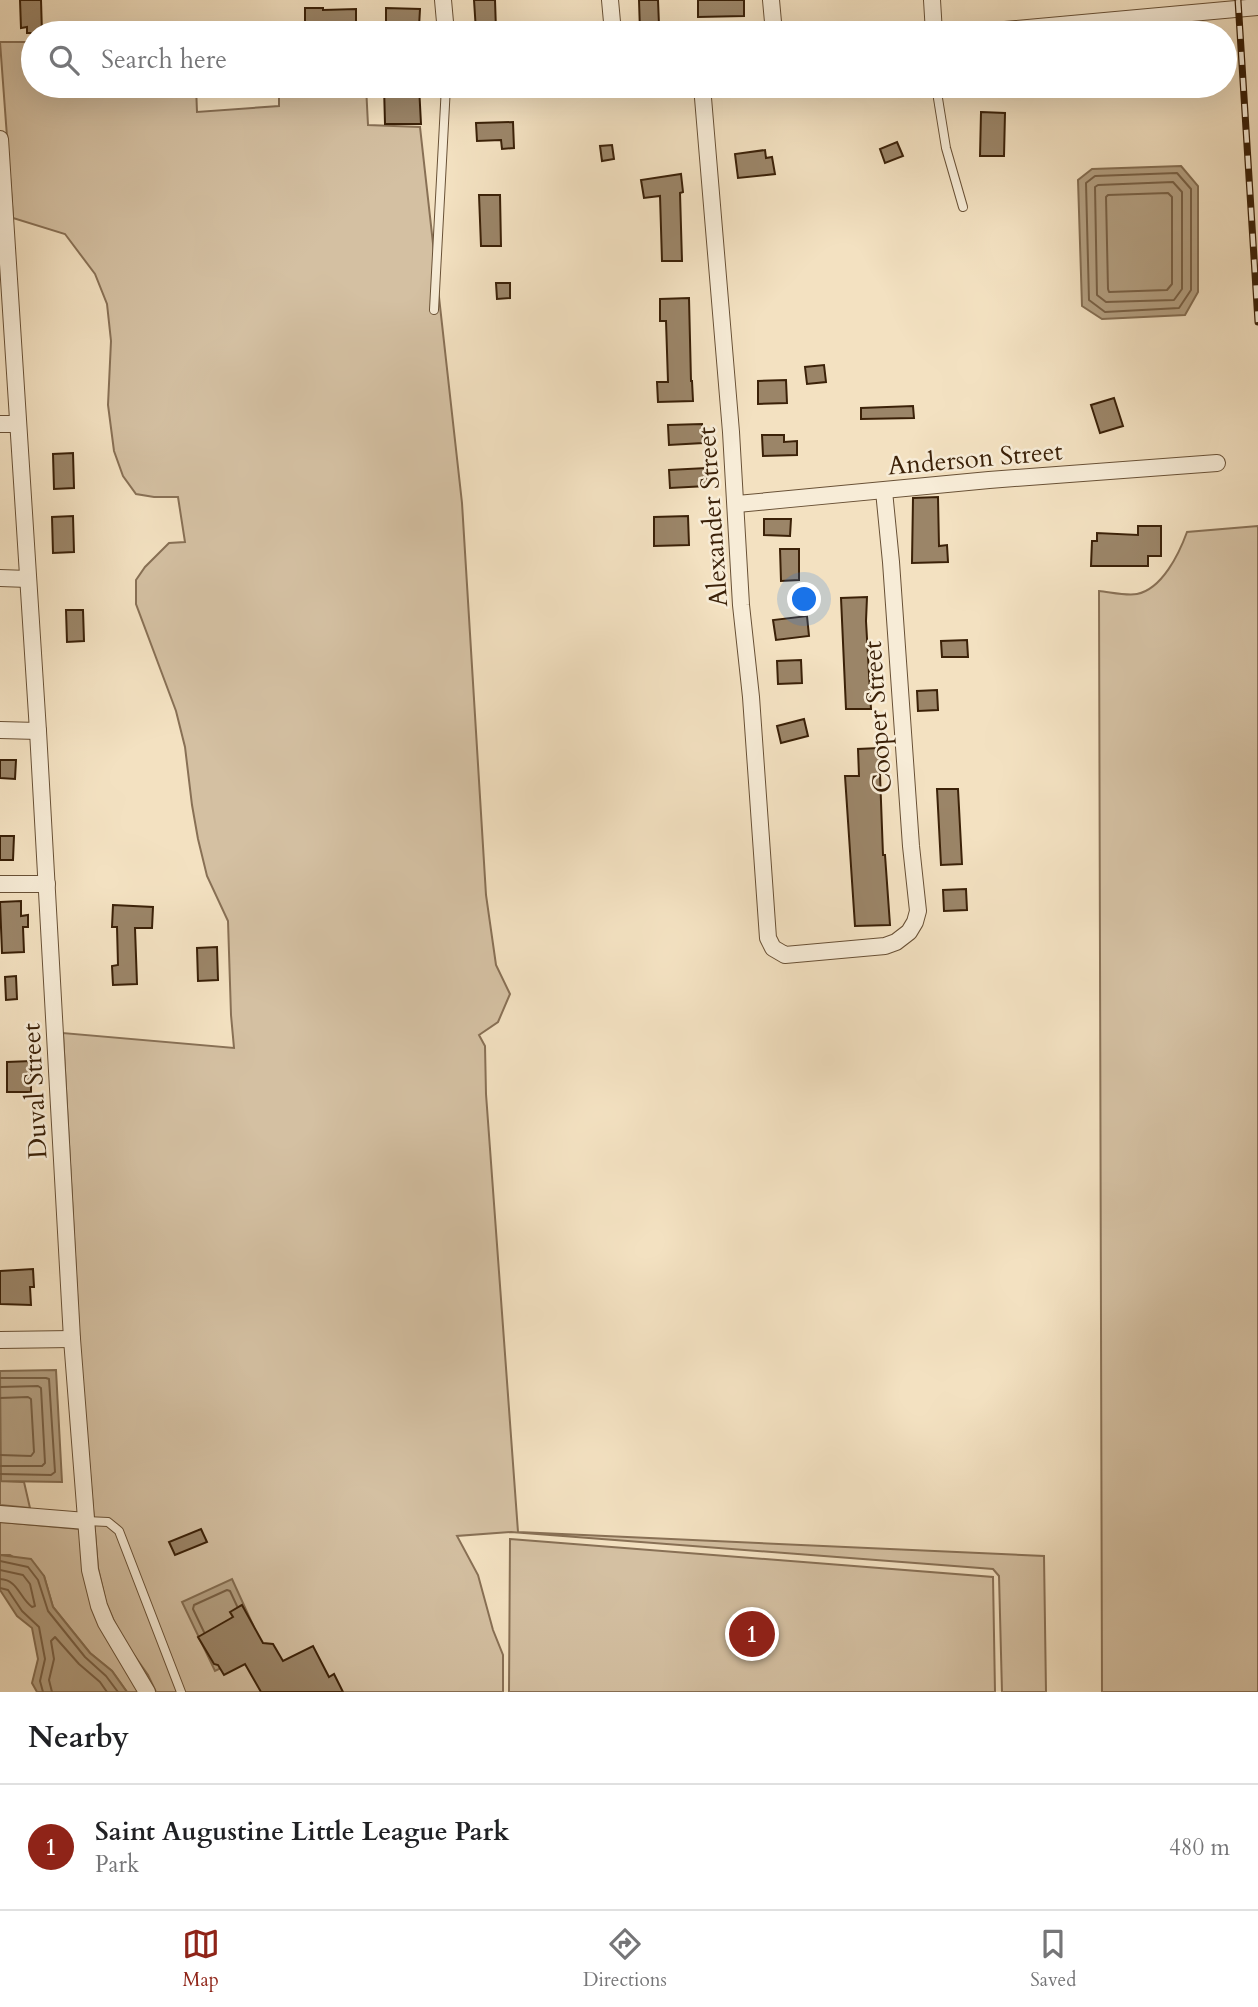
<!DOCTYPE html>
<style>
:root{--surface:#fff;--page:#f6f6f6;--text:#202124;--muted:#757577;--line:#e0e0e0;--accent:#8f2418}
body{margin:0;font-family:Cardo,serif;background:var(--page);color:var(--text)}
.you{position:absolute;left:805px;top:600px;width:24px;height:24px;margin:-18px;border:5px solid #fff;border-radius:50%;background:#1a73e8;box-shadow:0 0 0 10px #1a73e833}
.badge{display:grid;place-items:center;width:46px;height:46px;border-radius:50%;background:var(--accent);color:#fff;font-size:23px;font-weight:700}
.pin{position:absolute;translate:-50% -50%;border:4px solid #fff;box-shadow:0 2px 7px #0006}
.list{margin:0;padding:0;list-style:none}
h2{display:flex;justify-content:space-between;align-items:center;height:91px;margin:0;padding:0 28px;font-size:30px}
h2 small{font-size:23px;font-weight:400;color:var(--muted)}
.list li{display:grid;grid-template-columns:46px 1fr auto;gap:21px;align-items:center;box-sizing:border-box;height:126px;padding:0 28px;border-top:2px solid var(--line)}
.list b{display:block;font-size:26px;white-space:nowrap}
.list p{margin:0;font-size:23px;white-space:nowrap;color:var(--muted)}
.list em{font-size:23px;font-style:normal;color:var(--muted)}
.icon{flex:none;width:38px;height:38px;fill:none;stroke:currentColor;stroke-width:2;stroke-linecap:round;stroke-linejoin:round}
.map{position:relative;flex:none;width:1258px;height:1692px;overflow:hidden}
.search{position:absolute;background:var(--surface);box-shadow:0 7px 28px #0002;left:21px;right:21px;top:21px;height:77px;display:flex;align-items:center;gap:18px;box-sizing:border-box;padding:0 24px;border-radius:38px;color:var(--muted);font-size:26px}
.sheet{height:217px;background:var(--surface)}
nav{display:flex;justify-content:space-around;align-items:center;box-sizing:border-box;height:98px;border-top:2px solid var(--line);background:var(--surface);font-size:19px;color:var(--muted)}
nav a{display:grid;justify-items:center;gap:4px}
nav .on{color:var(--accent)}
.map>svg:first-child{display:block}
</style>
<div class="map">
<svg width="1258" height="1692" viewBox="0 0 1258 1692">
<rect width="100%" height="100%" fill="#f3e1c1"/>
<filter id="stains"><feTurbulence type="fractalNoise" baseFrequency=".00286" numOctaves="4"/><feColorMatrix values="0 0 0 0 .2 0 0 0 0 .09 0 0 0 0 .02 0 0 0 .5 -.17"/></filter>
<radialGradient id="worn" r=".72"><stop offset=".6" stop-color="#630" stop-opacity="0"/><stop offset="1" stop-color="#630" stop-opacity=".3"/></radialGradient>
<g fill="#d4c0a2" stroke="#887055" stroke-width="2">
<path d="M0 42H33V86H196L197 112 279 106V86H366L368 125 420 127 462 503 486 895 496 965 510 994 498 1022 479 1035 485 1046 486 1094 518 1532 1044 1556 1046 1692H1002L999 1576 993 1569 511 1532 457 1536 478 1575 493 1630 503 1655V1692H156L148 1675 122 1638 113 1619 106 1603 98 1568 81 1367 63 1033 234 1048 231 1015 228 921 207 876 198 839 192 805 185 747 176 711 136 604V580L145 567 169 543 185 542 178 497H154L136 494 123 476 114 451 108 405 111 341 107 304 95 274 65 234 13 218Z"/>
<path d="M1258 526V1692H1102L1099 591C1110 592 1126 596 1137 594 1162 589 1179 554 1187 532Z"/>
<path d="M0 1481 24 1482 30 1508 0 1505Z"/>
<path d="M0 1522 80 1529 100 1627 139 1692H127L112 1671 90 1653 53 1607 44 1576 10 1555H0Z"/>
<path d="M510 1539 993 1577 995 1692H509Z"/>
</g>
<g fill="#b4a082" stroke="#846d51" stroke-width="2">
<path d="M1181 166 1198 186V292L1185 315 1102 319 1082 306 1078 180 1092 169Z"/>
<path d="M56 1370 62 1482 1 1481 0 1371Z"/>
<path d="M0 1555 31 1559 44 1576 53 1607 90 1653 112 1671 127 1692H37L32 1683 38 1659 32 1628 17 1616 0 1590Z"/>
<path d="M232 1579 253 1625 214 1643 244 1657 215 1671 182 1602Z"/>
</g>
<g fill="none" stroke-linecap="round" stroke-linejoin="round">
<g stroke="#786045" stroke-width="2">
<path d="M1177 173 1191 189V290L1179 308 1105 312 1089 300 1086 183 1095 176Z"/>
<path d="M1173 182 1182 192V289L1174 300 1106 302 1097 295 1095 187 1098 185Z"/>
<path d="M1168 193 1172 197V284L1167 290 1109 292 1108 289 1106 197 1108 195Z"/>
<path d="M0 1378H46L49 1379 55 1472 51 1475 0 1474"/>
<path d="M0 1387 38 1386 41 1388 45 1463 42 1466H0"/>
<path d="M0 1398 28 1397 31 1399 34 1452 31 1456 0 1455"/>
<path d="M0 1561 28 1567 38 1580 48 1611 85 1657 106 1676 118 1692"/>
<path d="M0 1570 23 1575 30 1584 35 1606 32 1607C19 1597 18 1580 0 1579"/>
<path d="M0 1588 8 1590 22 1611 39 1627 45 1659 40 1681 43 1692"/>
<path d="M204 1632 193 1609 194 1605 227 1590 230 1591 237 1606"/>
<path d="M52 1692 49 1680 54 1659 51 1641 55 1637 79 1664 100 1682 107 1692"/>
</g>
</g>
<g fill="#9b8568" stroke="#3b2108" stroke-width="2">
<path d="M20 0H41L42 33H27V27L21 28Z"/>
<path d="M474 0H495L496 30 476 31Z"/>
<path d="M639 0H658L659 25H652V31H640Z"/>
<path d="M698 0H744V16L698 17Z"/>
<path d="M305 8H323V10L356 9V33H305Z"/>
<path d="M386 8 420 9 419 27 386 26Z"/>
<path d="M384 86H419L421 124H385Z"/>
<path d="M981 112 1005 113 1004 156H980Z"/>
<path d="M513 122 514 148 502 149 501 140 477 141 476 123Z"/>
<path d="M897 142 903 156 885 163 880 149Z"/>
<path d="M612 145 614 159 602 161 600 146Z"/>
<path d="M765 150 766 158 772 157 775 174 738 178 735 154Z"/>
<path d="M681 174 683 192 680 193 682 261H662L660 196 644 198 641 180Z"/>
<path d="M479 195H500L501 246H481Z"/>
<path d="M496 283H510V298L497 299Z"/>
<path d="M689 298 691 381H692L693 401 658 402 657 382H668L666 321H660V299Z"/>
<path d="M824 365 826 382 807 384 805 367Z"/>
<path d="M786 380 787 403 758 404V381Z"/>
<path d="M1114 398 1123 426 1100 433 1091 405Z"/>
<path d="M913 406 914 418 861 419V408Z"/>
<path d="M702 424 703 443 669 445 668 425Z"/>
<path d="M762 435H784V442L797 441V455L763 456Z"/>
<path d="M73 453 74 488 54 489 53 454Z"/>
<path d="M706 468 707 486 670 488 669 470Z"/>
<path d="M938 497 939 546 947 545 948 562 912 563 913 498Z"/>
<path d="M73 516 74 552 53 553 52 517Z"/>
<path d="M688 516 689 545 654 546V517Z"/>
<path d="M764 519H791L790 536 764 535Z"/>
<path d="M1138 526H1161V556H1148V566H1091L1092 541H1097V533L1138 535Z"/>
<path d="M780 549H799V580L781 581Z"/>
<path d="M867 597 866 621 871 709H846L841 598Z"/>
<path d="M66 610H83L84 641 67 642Z"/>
<path d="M807 616 809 636 776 640 773 620Z"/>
<path d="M967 640 968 657H942L941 641Z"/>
<path d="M801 660 802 683 778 684 777 661Z"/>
<path d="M937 690 938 710 918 711 917 691Z"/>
<path d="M804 719 808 736 781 743 777 726Z"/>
<path d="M879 748 883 855H885L890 925 855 926 845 776H859L858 749Z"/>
<path d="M0 760H16L15 779 0 778Z"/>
<path d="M937 789H958L962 864 941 865Z"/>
<path d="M0 836H14L13 860H0Z"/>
<path d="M966 889 967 910 944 911 943 890Z"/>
<path d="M21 901V916L28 915V927H23L24 952 2 953 0 902Z"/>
<path d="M113 905 153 907 152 928H135L137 984 113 985 112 966 118 965 117 927H112Z"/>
<path d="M217 947 218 980 198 981 197 948Z"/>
<path d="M16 976 17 999 6 1000 5 977Z"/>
<path d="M31 1061V1092H7V1062Z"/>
<path d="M33 1269 34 1287H30L31 1305 0 1304V1271Z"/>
<path d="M201 1529 207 1542 175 1555 169 1542Z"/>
<path d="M242 1605 263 1643 273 1644 283 1661 313 1646 329 1677 334 1674 343 1692H261L245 1664 224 1675 218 1665 214 1664 198 1637 233 1617 230 1612Z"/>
</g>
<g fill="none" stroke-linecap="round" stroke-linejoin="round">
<defs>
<g id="service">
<path d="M936 86 946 148 963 207"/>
<path d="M434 310 446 86"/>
<path d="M86 1521 108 1522 119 1531 181 1692"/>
</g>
<g id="minor">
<path d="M443 0 446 33"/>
<path d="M610 0 613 33"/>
<path d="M771 0 774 33"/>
<path d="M932 0 934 33"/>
<path d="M971 33 1258 7"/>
<path d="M702 86 731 432 741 605 751 697 768 938 773 948 785 955 885 946 896 942 909 932 915 922 918 911 911 846 891 562 884 491"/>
<path d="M0 139 38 731 72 1339 90 1570 99 1606 106 1623 147 1692"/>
<path d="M0 424H18"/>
<path d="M737 504 989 480 1217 463"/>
<path d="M0 578 28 579"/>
<path d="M0 730 38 731"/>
<path d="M0 884H47"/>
<path d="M0 1340 72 1339"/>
<path d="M0 1514 86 1521"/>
</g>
</defs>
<use href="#service" stroke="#695136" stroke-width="10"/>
<use href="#minor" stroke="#695136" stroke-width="18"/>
<use href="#service" stroke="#f7ecd7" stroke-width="8"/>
<use href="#minor" stroke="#f7ecd7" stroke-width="16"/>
<defs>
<path id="rail" d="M1238 0 1258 322"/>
</defs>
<use href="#rail" stroke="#3b2108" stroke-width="7"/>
<use href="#rail" stroke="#f7ecd7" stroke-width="4.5" stroke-dasharray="13" stroke-linecap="butt"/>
</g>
<g text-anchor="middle" stroke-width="5" stroke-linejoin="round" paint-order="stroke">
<g font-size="26" fill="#3b2108" stroke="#f7ecd7">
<text transform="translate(975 458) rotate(-5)" y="9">Anderson Street</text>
<text transform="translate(712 517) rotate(-94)" y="9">Alexander Street</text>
<text transform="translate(877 717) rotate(-94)" y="9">Cooper Street</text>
<text transform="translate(34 1091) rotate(-93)" y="9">Duval Street</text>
</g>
</g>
<rect width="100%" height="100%" filter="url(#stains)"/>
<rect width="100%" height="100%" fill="url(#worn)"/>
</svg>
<div class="you"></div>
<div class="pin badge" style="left:752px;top:1634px">1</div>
<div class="search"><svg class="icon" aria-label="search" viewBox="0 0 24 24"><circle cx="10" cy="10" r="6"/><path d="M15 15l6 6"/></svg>Search here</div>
</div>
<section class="sheet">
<h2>Nearby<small></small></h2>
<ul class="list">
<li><span class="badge">1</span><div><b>Saint Augustine Little League Park</b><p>Park</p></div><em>480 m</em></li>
</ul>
</section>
<nav>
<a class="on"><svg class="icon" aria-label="map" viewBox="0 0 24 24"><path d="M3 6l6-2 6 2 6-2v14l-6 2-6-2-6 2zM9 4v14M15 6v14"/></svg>Map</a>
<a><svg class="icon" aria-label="directions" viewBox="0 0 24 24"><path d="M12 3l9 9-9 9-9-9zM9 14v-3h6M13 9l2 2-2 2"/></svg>Directions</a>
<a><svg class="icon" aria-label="saved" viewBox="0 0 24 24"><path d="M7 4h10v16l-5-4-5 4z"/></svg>Saved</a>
</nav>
